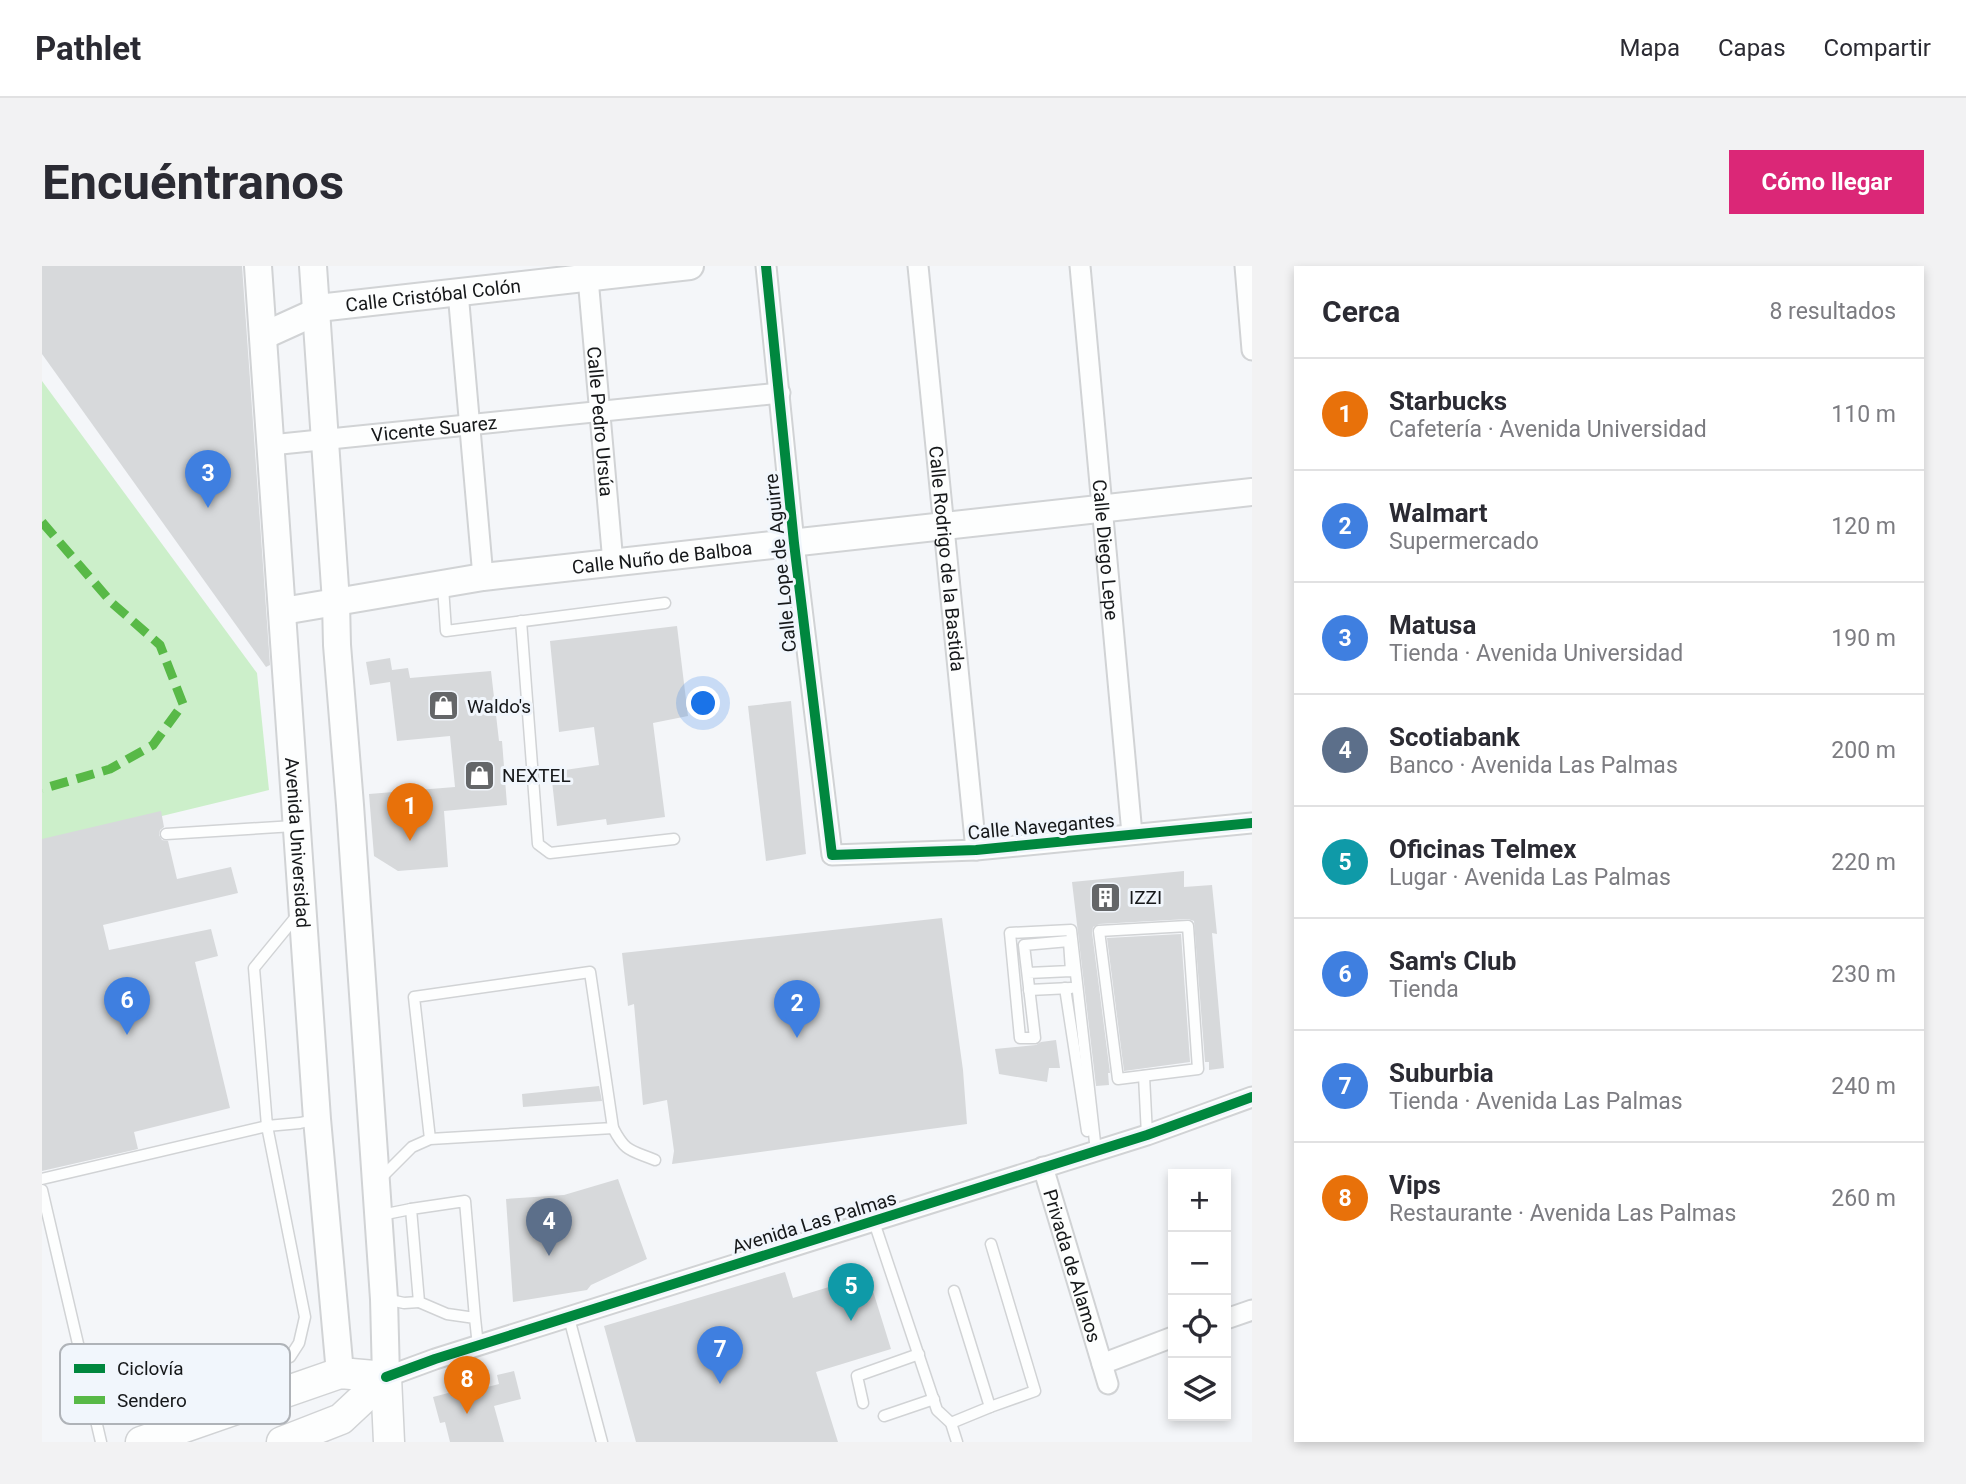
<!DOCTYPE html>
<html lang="es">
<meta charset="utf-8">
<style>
:root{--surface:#fff;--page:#f2f2f3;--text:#2b2b33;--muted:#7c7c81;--line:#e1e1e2;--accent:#db2777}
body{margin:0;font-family:Roboto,sans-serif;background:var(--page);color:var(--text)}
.controls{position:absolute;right:21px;bottom:21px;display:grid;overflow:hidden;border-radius:0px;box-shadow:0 4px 10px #0003}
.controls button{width:63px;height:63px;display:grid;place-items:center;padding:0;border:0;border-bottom:2px solid var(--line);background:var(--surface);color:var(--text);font:35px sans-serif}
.you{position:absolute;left:662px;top:438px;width:24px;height:24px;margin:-18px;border:5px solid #fff;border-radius:50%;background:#1a73e8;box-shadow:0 0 0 10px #1a73e833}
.badge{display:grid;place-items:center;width:46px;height:46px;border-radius:50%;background:var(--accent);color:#fff;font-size:23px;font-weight:700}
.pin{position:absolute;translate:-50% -58px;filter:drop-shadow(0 2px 4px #0008)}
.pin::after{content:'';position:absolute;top:37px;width:24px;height:21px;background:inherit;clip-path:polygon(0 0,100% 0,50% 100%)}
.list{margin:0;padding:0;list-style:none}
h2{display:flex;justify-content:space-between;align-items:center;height:91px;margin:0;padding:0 28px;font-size:30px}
h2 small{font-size:23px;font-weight:400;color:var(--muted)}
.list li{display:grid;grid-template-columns:46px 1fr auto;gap:21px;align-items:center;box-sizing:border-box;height:112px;padding:0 28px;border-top:2px solid var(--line)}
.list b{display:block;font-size:26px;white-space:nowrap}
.list p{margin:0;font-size:23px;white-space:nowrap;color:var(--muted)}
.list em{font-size:23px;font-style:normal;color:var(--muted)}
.icon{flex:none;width:38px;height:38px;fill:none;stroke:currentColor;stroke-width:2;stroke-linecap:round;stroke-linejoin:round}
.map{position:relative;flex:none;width:1210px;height:1176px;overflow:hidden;border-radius:0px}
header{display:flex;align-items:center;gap:42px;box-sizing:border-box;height:98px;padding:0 35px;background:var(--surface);border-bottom:2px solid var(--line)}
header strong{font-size:33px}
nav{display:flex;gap:38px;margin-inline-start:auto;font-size:24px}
.intro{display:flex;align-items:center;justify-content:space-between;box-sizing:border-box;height:168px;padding:0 42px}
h1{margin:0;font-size:49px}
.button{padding:18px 32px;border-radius:0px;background:var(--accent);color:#fff;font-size:24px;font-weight:700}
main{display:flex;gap:42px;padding:0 42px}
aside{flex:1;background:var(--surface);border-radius:0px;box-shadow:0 4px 10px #0003}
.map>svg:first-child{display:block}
</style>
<header>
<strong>Pathlet</strong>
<nav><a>Mapa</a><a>Capas</a><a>Compartir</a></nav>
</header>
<div class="intro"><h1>Encuéntranos</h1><a class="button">Cómo llegar</a></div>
<main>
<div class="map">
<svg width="1210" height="1176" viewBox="0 0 1210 1176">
<rect width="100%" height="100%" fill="#f4f6f9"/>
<path fill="#ccefca" d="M0 115 215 407 227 524 0 579Z"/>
<g fill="#d7d9db">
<path d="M0 0H200L228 399 224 401 0 88Z"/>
<path d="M635 360 646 450 611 457 623 551 565 559 564 553 515 560 509 506 557 499 552 461 517 466 508 375Z"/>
<path d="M348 392 350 404 366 402 368 412 449 405 457 475H460L465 539 402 545 406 601 356 605 332 590 327 528 413 521 408 470 355 475 348 416 328 419 324 396Z"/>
<path d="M749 435 764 588 724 595 706 440Z"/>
<path d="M119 545 122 561 118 564 117 569 120 574 126 575 135 613 189 601 196 627 61 659 67 684 169 663 176 690 153 696 188 842 92 866 96 883 0 905V573Z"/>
<path d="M1142 605V621L1170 619 1175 668 1170 667 1182 802 1167 804V796H1163L1152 655 1146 653 1057 658 1051 661 1050 666 1068 807H1066L1067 819 1054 820 1030 616Z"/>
<path d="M900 652 921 804 925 858 630 898 632 885 625 834 601 839 592 738 586 740 580 687Z"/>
<path d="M1139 668 1148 796 1082 805 1065 672Z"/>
<path d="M1014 774 1018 802H1007L1005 816 957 808 953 783 994 779 999 776Z"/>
<path d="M557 820 560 835 481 841 480 828Z"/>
<path d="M576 913 605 993 549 1019 545 1024 471 1036 464 933 522 929Z"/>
<path d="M743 1006 751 1032 826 1009 849 1083 774 1106 796 1176H594L562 1060Z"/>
<path d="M472 1105 479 1133 452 1140 462 1176H408L403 1156 398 1157 391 1131 410 1126 411 1130 457 1118 455 1109Z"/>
</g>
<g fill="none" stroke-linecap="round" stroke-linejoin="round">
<defs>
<g id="lane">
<path d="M401 321 404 365 623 337"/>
<path d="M479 355 496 578 508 587 632 573"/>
<path d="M124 568 252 560"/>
<path d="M257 647 212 702 225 860 258 857 275 853"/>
<path d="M1146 660 1156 803 1076 813 1057 665Z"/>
<path d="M986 707 1029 705 1027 675 982 679 993 772H978L968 667 1029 664 1054 885"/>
<path d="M1023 722 1045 865"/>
<path d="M987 724 1029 722"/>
<path d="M1102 810 1105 869"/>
<path d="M571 862C584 887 589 884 613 894"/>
<path d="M339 912 370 881 388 873 571 862 548 706 372 731 388 873"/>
<path d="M0 913 225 860 263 1051 257 1077 248 1091 50 1146"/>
<path d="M0 924 59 1176"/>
<path d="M339 949 369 943"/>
<path d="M832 956 895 1144 909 1157 915 1176"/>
<path d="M343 1033 362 1037 377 1036"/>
<path d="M433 1052 423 935 369 943 377 1036 405 1048 433 1052 436 1080"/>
<path d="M527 1052 560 1176"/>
<path d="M821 1137 815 1110 877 1088"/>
<path d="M948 1141 993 1125 949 978"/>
<path d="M842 1150 892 1133"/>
<path d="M909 1157 948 1141 912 1025"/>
</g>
<g id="street">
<path d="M724 0 752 277 790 589 934 584 1210 557"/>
<path id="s1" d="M876 0 934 584"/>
<path id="s2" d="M1038 0 1090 568"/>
<path d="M1203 0 1210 84"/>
<path id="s3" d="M546 12 571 297"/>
<path d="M416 26 441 311"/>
<path id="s4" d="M229 179 738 127"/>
<path id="s5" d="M1001 901 1066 1118"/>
<path d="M1184 1053 1210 1044"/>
<path d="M1060 1098 1131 1071"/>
<path d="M344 1111 393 1093 1105 869 1210 831"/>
</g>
<g id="secondary">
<path id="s6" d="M216 0 275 853 298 1107"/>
<path d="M271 0 294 336 295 379 308 539 342 1033 344 1111"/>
<path id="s7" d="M221 70 285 41 648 0"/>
<path id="s8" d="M241 345 441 311 1210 226"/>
</g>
<g id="primary">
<path d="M344 1111 347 1176"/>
<path d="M99 1176 298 1107 344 1111"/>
<path d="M240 1176 299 1153 344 1111"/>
</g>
</defs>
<use href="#lane" stroke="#d1d3d5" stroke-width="13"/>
<use href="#street" stroke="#d1d3d5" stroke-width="23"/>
<use href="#secondary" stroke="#d1d3d5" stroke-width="30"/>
<use href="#primary" stroke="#d1d3d5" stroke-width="33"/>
<use href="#lane" stroke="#fdfefe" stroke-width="10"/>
<use href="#street" stroke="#fdfefe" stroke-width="19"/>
<use href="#secondary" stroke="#fdfefe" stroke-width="26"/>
<use href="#primary" stroke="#fdfefe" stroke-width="30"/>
<path stroke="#58b947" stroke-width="9" stroke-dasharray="18 9" stroke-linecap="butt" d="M0 256 70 337 118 379 141 438 111 479 68 503 0 523"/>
<defs>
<g id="cycleway">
<path d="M724 0 752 277 790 589 934 584 1210 557"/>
<path d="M344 1111 393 1093 1105 869 1210 831"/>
</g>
</defs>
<use href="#cycleway" stroke="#f1f6fc" stroke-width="15"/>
<use href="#cycleway" stroke="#00873e" stroke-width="10"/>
</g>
<defs>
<symbol id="shop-square" viewBox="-11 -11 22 22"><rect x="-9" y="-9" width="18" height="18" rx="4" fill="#646668" stroke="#f1f6fc"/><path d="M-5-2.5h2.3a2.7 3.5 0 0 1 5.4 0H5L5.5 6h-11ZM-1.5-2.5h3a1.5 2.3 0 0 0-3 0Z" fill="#fff"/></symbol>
<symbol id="building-square" viewBox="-11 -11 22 22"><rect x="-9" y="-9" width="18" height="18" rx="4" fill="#646668" stroke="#f1f6fc"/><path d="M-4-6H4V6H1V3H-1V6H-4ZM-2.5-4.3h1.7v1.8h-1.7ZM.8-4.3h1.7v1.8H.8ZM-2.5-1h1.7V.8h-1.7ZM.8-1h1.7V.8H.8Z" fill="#fff"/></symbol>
</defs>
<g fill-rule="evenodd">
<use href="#shop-square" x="384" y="422" width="35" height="35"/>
<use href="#shop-square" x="420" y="492" width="35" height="35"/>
<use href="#building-square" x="1046" y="614" width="35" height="35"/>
</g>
<g text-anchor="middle" stroke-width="6" stroke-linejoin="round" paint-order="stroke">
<g font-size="19" fill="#16181a" stroke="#f1f6fc">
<text dy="7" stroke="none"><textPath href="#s7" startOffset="177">Calle Cristóbal Colón</textPath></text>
<text dy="7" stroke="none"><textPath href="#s3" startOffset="144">Calle Pedro Ursúa</textPath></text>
<text dy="7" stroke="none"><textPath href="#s4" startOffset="164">Vicente Suarez</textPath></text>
<text dy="7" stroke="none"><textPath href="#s2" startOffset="285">Calle Diego Lepe</textPath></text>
<text dy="7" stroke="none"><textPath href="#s8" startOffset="383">Calle Nuño de Balboa</textPath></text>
<text dy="7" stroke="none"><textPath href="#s1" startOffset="294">Calle Rodrigo de la Bastida</textPath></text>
<text transform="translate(738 297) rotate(-96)" y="7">Calle Lope de Aguirre</text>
<text transform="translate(999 560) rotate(-5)" y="7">Calle Navegantes</text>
<text dy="7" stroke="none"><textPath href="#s6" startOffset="578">Avenida Universidad</textPath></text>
<text transform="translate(772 956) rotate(-17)" y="7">Avenida Las Palmas</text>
<text dy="7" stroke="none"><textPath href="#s5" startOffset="103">Privada de Alamos</textPath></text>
</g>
<g font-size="19" fill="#16181a" stroke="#f1f6fc" text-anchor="start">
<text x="425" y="447">Waldo's</text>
<text x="460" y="516">NEXTEL</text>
<text x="1087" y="638">IZZI</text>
</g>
</g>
<rect x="18" y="1078" width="230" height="80" rx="10" fill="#f1f6fc" stroke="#afb3b8" stroke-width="2"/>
<rect x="32" y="1098" width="31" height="9" fill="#00873e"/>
<rect x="32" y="1130" width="31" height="8" fill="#58b947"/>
<g font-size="19" fill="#16181a">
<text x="75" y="1109">Ciclovía</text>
<text x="75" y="1141">Sendero</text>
</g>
</svg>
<div class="controls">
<button>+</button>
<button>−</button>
<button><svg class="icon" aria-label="locate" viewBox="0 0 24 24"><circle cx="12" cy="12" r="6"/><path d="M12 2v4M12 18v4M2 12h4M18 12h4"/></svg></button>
<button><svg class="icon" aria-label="layers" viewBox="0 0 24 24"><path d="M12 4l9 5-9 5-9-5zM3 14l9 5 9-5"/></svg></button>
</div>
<div class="you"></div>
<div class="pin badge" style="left:368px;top:575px;background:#e8710a">1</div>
<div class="pin badge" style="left:755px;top:772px;background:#3f7fe0">2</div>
<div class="pin badge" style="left:166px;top:242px;background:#3f7fe0">3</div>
<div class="pin badge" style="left:507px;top:990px;background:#5c6f8a">4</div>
<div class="pin badge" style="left:809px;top:1055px;background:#0f9aa8">5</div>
<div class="pin badge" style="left:85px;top:769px;background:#3f7fe0">6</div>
<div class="pin badge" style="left:678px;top:1118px;background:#3f7fe0">7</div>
<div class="pin badge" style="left:425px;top:1148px;background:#e8710a">8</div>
</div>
<aside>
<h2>Cerca<small>8 resultados</small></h2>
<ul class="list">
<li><span class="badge" style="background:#e8710a">1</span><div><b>Starbucks</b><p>Cafetería · Avenida Universidad</p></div><em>110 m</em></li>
<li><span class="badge" style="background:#3f7fe0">2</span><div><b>Walmart</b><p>Supermercado</p></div><em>120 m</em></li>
<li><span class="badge" style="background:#3f7fe0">3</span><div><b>Matusa</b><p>Tienda · Avenida Universidad</p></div><em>190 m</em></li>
<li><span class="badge" style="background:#5c6f8a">4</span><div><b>Scotiabank</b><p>Banco · Avenida Las Palmas</p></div><em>200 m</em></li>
<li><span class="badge" style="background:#0f9aa8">5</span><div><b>Oficinas Telmex</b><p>Lugar · Avenida Las Palmas</p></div><em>220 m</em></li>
<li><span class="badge" style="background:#3f7fe0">6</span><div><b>Sam's Club</b><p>Tienda</p></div><em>230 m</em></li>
<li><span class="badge" style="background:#3f7fe0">7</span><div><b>Suburbia</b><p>Tienda · Avenida Las Palmas</p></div><em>240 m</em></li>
<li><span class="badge" style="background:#e8710a">8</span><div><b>Vips</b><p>Restaurante · Avenida Las Palmas</p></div><em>260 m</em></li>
</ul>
</aside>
</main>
